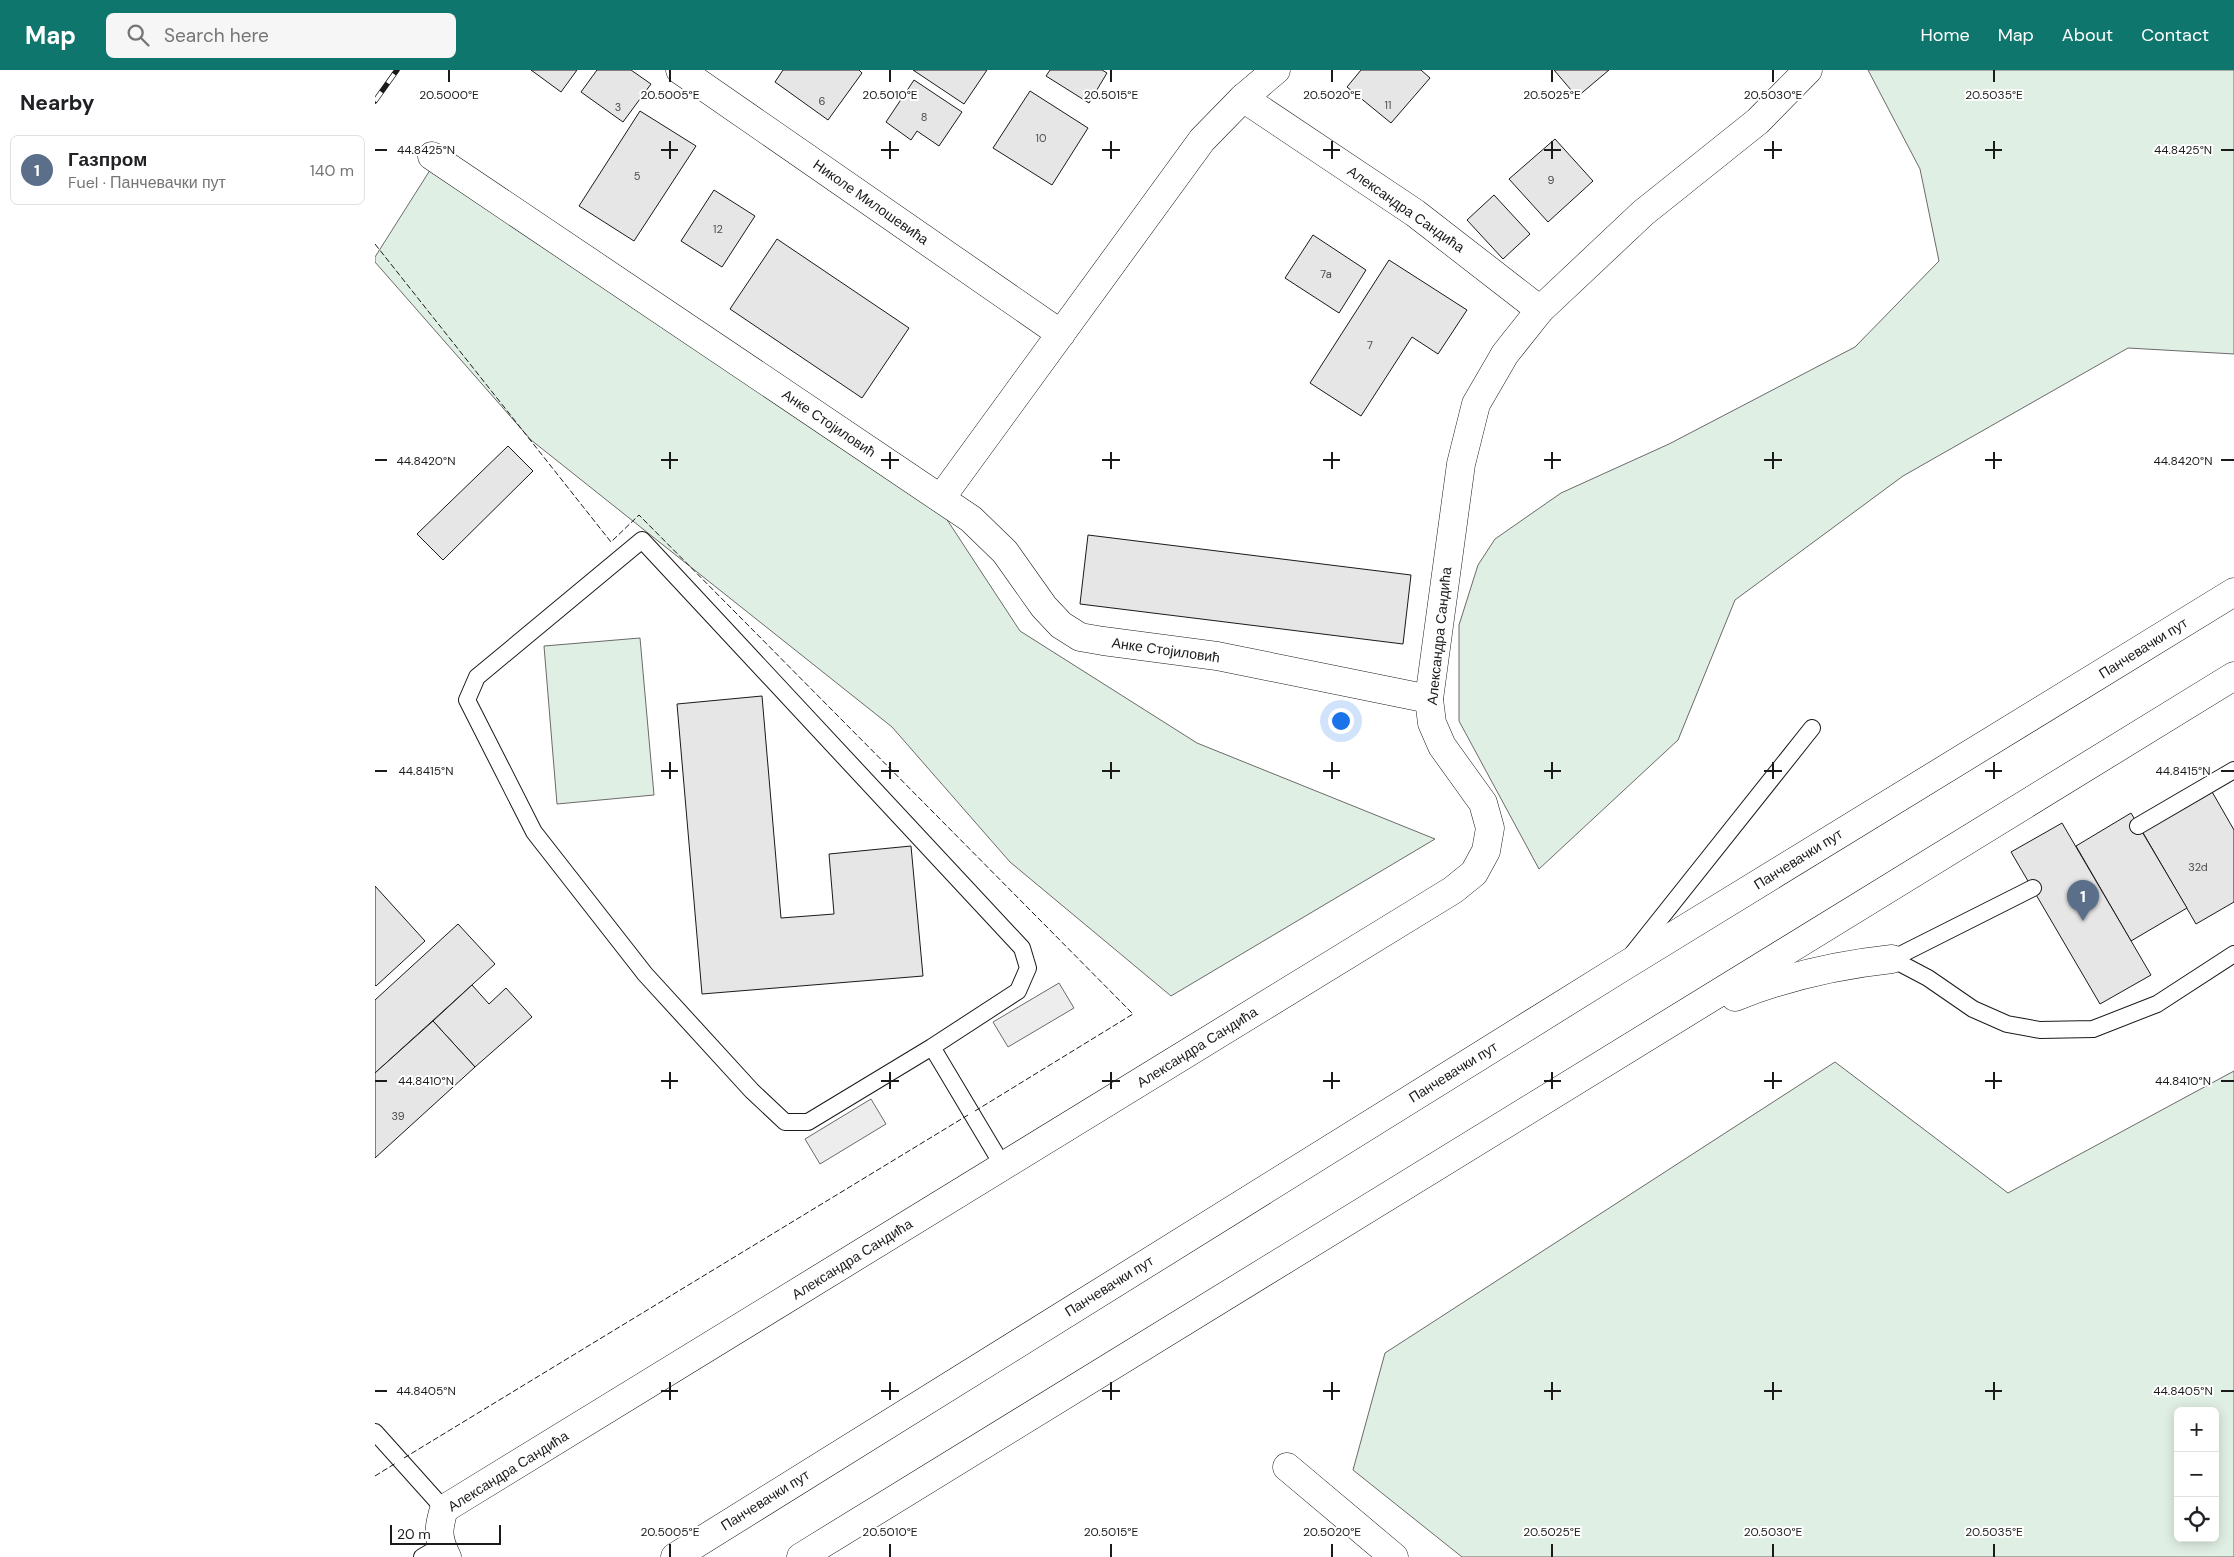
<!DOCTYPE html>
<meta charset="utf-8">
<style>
:root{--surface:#fff;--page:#f6f6f6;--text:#202124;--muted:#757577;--line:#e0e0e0;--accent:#0f766e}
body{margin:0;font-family:"DM Sans",sans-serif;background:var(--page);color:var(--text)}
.controls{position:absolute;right:15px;bottom:15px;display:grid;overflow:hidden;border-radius:8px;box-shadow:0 2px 12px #0003}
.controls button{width:45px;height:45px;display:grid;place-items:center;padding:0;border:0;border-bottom:1px solid var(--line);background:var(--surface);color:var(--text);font:25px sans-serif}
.scale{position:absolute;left:15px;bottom:12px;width:111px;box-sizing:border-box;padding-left:5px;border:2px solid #1a1a1a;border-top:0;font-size:14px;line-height:18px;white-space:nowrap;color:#1a1a1a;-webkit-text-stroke:4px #fff;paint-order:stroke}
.you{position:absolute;left:965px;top:650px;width:18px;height:18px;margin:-12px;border:4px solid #fff;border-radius:50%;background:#1a73e8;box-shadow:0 0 0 8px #1a73e833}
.badge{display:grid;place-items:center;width:32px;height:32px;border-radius:50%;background:var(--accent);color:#fff;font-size:16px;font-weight:700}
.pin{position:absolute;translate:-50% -41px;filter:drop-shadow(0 1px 2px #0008)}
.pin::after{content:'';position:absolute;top:26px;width:18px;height:15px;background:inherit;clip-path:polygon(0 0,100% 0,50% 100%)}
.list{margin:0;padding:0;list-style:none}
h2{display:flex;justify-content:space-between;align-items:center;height:65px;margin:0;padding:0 20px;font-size:21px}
h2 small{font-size:16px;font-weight:400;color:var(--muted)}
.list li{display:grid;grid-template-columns:32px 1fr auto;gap:15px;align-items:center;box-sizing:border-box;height:70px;margin:0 10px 10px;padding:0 10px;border:1px solid var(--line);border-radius:8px}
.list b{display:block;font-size:19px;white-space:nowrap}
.list p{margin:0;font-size:16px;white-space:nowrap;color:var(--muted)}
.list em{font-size:16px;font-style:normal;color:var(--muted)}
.icon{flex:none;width:28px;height:28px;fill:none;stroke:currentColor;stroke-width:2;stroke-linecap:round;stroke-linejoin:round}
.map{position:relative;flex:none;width:1859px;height:1487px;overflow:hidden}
header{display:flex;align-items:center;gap:30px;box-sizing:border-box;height:70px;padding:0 25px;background:var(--accent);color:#fff}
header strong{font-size:24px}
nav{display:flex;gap:28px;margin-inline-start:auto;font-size:18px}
.search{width:350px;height:45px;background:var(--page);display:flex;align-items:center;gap:12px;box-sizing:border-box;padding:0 18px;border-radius:8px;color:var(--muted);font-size:19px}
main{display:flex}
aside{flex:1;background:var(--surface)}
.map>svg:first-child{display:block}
</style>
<header>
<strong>Map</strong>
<div class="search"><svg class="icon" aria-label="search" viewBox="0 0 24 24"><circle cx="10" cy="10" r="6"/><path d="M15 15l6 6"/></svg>Search here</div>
<nav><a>Home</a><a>Map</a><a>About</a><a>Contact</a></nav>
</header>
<main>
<aside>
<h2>Nearby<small></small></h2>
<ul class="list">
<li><span class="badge" style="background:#5c6f8a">1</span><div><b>Газпром</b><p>Fuel · Панчевачки пут</p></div><em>140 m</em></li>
</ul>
</aside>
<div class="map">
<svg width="1859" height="1487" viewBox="0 0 1859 1487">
<rect width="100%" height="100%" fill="#fff"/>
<g fill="#e0efe3" stroke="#6a6a6a" fill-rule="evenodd">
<path d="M1493 0H1859V284L1753 278 1528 406 1360 530 1303 670 1164 799 1084 651V555L1103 495 1120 469 1186 423 1294 374 1480 277 1564 191 1545 99Z"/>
<path d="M57 97 565 439 645 561 822 673 1060 769 796 926 635 792 517 657 156 370 0 192V187Z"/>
<path d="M265 568 279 725 182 734 169 576Z"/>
<path d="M1460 992 1633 1123 1859 1001V1487H1087L978 1400 1010 1283ZM1803 1341H1840V1468H1803Z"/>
</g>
<g fill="#ededed" stroke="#6a6a6a">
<path d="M684 913 699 938 633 977 618 952Z"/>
<path d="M496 1029 511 1054 445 1094 430 1069Z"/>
</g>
<g fill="#e6e6e6" stroke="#1a1a1a">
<path d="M156 0H202L186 22Z"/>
<path d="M222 0H256L276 14 248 52 206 22Z"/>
<path d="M408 0H484L487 3 453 50 400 12Z"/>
<path d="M538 0H612L589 34Z"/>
<path d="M675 0H727L732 3 714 33 671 6Z"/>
<path d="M986 0H1046L1055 8 1016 53 972 17Z"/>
<path d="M1179 0H1234L1202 27Z"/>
<path d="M539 10 587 42 564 76 542 61 536 70 511 52Z"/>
<path d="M655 21 713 58 677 115 618 78Z"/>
<path d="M265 41 321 76 259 171 204 136Z"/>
<path d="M1180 69 1218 111 1173 152 1134 109Z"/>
<path d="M339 120 380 146 347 197 306 171Z"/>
<path d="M1119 125 1155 164 1128 189 1092 150Z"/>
<path d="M938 165 991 200 964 243 910 208Z"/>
<path d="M402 169 534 258 487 328 355 239Z"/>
<path d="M1014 190 1092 240 1063 284 1037 267 986 346 935 313Z"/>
<path d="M133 376 158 401 68 490 42 464Z"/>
<path d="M713 465 1036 505 1028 574 705 534Z"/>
<path d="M387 626 406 848 459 844 454 784 536 776 548 906 327 924 302 634Z"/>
<path d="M1836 720 1859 760V832L1821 854 1767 761Z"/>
<path d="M1756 743 1812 838 1756 871 1701 776Z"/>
<path d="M1687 753 1776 905 1725 934 1636 782Z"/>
<path d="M0 816 50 871 1 916 0 915Z"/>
<path d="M83 854 120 894 0 1003V930Z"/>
<path d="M97 915 114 934 131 918 157 947 100 997 58 951Z"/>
<path d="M58 951 100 997 0 1088V1003Z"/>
</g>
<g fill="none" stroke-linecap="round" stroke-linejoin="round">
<defs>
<g id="lane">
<path d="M1763 756 1859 700"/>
<path d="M1258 883 1437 658"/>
<path d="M1517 889 1553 908 1598 939 1632 954 1665 960 1718 959 1782 934 1859 884"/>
<path d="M1517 889 1658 818"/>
<path d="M557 977 433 1052H410L377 1021 270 904 159 762 92 630 102 607 267 470 647 878 653 898 643 921 557 977 628 1096"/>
<path d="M0 1362 69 1439"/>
<path d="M47 1487 66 1476"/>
</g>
<g id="street">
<path d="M305 0 686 264"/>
<path d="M868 28 1040 143 1165 240"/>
<path d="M57 86 596 449 630 482 669 537 686 555 705 567 728 571 842 586 1054 629"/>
<path d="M566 428 827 70 868 28 901 0"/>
<path d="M912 1397 1019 1487"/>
<path d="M72 1487C62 1468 63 1459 69 1439L1078 820 1099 803 1111 781 1115 758 1108 733 1067 676 1057 653 1054 629 1086 394 1101 334 1130 284 1165 240 1268 143 1383 51 1433 0"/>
</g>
<g id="primary">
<path d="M1360 927C1412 906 1461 895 1517 889"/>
<path d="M300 1487 1246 898 1859 522"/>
<path d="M426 1487 1859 606"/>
</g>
</defs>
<use href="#lane" stroke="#1a1a1a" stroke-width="18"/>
<use href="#street" stroke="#1a1a1a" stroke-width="29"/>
<use href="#primary" stroke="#1a1a1a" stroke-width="29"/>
<use href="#lane" stroke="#fff" stroke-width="16"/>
<use href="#street" stroke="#fff" stroke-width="28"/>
<use href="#primary" stroke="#fff" stroke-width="28"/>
<defs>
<path id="rail" d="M0 31 22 0"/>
</defs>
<use href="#rail" stroke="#1a1a1a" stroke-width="5.5"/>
<use href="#rail" stroke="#fff" stroke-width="4" stroke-dasharray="11" stroke-linecap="butt"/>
<g stroke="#1a1a1a" stroke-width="1" stroke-dasharray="6 2.5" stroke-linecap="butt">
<path d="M0 174 236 472 264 445 758 944 600 1041"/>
<path d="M29 1388 593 1045"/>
<path d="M0 1406 21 1393"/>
</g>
</g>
<path fill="none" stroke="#1a1a1a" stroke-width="2" d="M74 0V12M295 0V12M515 0V12M736 0V12M957 0V12M1177 0V12M1398 0V12M1619 0V12M295 71V89M515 71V89M736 71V89M957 71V89M1177 71V89M1398 71V89M1619 71V89M0 80H12M286 80H303M506 80H524M727 80H745M948 80H965M1169 80H1186M1389 80H1407M1610 80H1627M1846 80H1859M295 382V399M515 382V399M736 382V399M957 382V399M1177 382V399M1398 382V399M1619 382V399M0 390H12M286 390H303M506 390H524M727 390H745M948 390H965M1169 390H1186M1389 390H1407M1610 390H1627M1846 390H1859M295 692V709M515 692V709M736 692V709M957 692V709M1177 692V709M1398 692V709M1619 692V709M0 701H12M286 701H303M506 701H524M727 701H745M948 701H965M1169 701H1186M1389 701H1407M1610 701H1627M1846 701H1859M295 1002V1019M515 1002V1019M736 1002V1019M957 1002V1019M1177 1002V1019M1398 1002V1019M1619 1002V1019M0 1011H12M286 1011H303M506 1011H524M727 1011H745M948 1011H965M1169 1011H1186M1389 1011H1407M1610 1011H1627M1846 1011H1859M295 1312V1330M515 1312V1330M736 1312V1330M957 1312V1330M1177 1312V1330M1398 1312V1330M1619 1312V1330M0 1321H12M286 1321H303M506 1321H524M727 1321H745M948 1321H965M1169 1321H1186M1389 1321H1407M1610 1321H1627M1846 1321H1859M295 1474V1487M515 1474V1487M736 1474V1487M957 1474V1487M1177 1474V1487M1398 1474V1487M1619 1474V1487"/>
<g text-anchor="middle" stroke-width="4" stroke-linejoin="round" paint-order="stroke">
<g font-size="11" fill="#4d4d4d">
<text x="447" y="35">6</text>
<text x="1013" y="39">11</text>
<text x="243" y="41">3</text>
<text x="549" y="51">8</text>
<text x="666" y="72">10</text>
<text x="262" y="110">5</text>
<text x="1176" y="114">9</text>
<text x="343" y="163">12</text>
<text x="951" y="208">7a</text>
<text x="995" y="279">7</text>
<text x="1823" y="801">32d</text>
<text x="23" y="1050">39</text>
</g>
<g font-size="14" fill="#1a1a1a" stroke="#fff">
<text transform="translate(496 132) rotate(35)" y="5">Николе Милошевића</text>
<text transform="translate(1031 139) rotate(35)" y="5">Александра Сандића</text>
<text transform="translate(454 353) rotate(34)" y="5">Анке Стојиловић</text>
<text transform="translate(1064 566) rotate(-84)" y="5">Александра Сандића</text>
<text transform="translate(1768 578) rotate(-32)" y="5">Панчевачки пут</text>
<text transform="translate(791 580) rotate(8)" y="5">Анке Стојиловић</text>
<text transform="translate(1423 789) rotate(-32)" y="5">Панчевачки пут</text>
<text transform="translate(822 977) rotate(-32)" y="5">Александра Сандића</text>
<text transform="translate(1078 1002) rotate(-32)" y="5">Панчевачки пут</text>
<text transform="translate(477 1189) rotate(-32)" y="5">Александра Сандића</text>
<text transform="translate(734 1216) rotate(-32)" y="5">Панчевачки пут</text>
<text transform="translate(133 1401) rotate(-32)" y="5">Александра Сандића</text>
<text transform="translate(390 1430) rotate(-32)" y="5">Панчевачки пут</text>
</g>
</g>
<g font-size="12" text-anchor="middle" fill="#1a1a1a" stroke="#fff" stroke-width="4" stroke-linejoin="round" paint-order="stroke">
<text x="74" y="29">20.5000°E</text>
<text x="295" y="29">20.5005°E</text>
<text x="515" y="29">20.5010°E</text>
<text x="736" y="29">20.5015°E</text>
<text x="957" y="29">20.5020°E</text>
<text x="1177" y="29">20.5025°E</text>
<text x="1398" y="29">20.5030°E</text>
<text x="1619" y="29">20.5035°E</text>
<text x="51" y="84">44.8425°N</text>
<text x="1808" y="84">44.8425°N</text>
<text x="51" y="395">44.8420°N</text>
<text x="1808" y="395">44.8420°N</text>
<text x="51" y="705">44.8415°N</text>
<text x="1808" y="705">44.8415°N</text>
<text x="51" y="1015">44.8410°N</text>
<text x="1808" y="1015">44.8410°N</text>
<text x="51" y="1325">44.8405°N</text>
<text x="1808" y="1325">44.8405°N</text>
<text x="295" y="1466">20.5005°E</text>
<text x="515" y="1466">20.5010°E</text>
<text x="736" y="1466">20.5015°E</text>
<text x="957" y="1466">20.5020°E</text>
<text x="1177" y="1466">20.5025°E</text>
<text x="1398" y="1466">20.5030°E</text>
<text x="1619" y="1466">20.5035°E</text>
</g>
</svg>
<div class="controls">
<button>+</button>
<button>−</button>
<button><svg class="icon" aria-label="locate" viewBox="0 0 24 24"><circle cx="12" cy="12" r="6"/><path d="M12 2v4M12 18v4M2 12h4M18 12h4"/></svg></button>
</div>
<div class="scale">20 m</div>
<div class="you"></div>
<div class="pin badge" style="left:1708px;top:851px;background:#5c6f8a">1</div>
</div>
</main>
